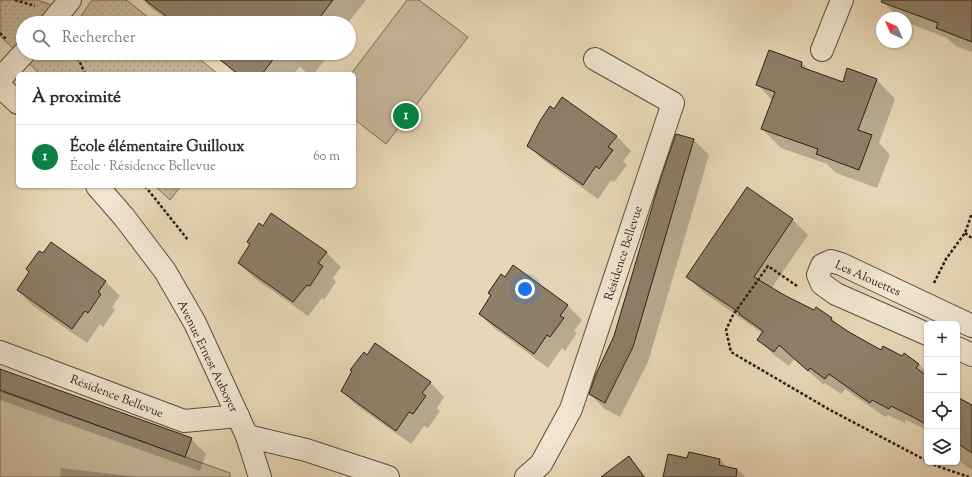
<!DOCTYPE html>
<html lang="fr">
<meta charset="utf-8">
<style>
:root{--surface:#fff;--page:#f2f2f3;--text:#2b2b33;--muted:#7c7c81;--line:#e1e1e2;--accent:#0b8043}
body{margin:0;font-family:"Sorts Mill Goudy",serif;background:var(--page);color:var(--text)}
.controls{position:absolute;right:12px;bottom:12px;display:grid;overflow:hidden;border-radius:6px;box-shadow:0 1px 3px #0004}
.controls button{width:36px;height:36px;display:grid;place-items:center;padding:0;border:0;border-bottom:1px solid var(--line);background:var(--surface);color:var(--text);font:20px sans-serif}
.compass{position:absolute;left:876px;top:12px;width:36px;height:36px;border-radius:50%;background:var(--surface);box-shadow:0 1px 3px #0004;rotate:315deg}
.you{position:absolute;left:525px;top:289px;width:14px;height:14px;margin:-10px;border:3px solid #fff;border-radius:50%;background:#1a73e8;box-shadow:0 0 0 6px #1a73e833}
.badge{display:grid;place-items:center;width:26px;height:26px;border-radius:50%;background:var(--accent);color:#fff;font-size:13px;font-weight:700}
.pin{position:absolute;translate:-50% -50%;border:2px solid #fff;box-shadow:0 1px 4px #0006}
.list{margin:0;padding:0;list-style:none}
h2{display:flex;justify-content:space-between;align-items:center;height:52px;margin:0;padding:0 16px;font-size:17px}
h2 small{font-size:13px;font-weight:400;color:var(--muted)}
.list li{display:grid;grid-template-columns:26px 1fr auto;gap:12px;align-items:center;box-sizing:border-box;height:64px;padding:0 16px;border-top:1px solid var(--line)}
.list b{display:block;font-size:15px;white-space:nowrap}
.list p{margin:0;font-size:13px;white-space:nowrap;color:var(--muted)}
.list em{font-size:13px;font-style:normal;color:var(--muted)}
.icon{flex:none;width:22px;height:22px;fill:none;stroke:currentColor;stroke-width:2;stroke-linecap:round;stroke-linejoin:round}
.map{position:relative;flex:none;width:972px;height:477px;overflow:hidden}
.search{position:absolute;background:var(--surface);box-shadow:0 1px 3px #0004;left:16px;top:16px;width:340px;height:44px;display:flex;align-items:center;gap:10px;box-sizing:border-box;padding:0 14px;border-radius:22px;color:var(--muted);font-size:15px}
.panel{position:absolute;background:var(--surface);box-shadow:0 1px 3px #0004;left:16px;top:72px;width:340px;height:116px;border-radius:6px}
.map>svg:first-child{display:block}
</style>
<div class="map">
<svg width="972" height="477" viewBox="0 0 972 477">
<defs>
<pattern id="green-dots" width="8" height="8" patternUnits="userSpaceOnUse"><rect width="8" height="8" fill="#c7b89b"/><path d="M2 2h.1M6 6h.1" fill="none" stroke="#ab9e85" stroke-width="1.8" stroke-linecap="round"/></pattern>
</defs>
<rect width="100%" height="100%" fill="#e7d7b6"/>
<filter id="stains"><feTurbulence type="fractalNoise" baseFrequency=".005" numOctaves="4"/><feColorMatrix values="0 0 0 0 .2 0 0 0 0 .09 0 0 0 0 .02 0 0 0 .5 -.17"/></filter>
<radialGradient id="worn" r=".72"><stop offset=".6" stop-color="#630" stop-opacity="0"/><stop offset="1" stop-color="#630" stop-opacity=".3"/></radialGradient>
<g fill="url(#green-dots)" stroke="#7a6c58">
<path d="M0 0H37L49 4 73 23H23V53H192L218 74H40L0 36Z"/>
<path d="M92 0H124L128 1 155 23H76Z"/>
<path d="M155 186H181L170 200Z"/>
</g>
<g fill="#c7b89b" stroke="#7a6c58">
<path d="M407 0H419L468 37 386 144 354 119V74H351Z"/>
<path d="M0 391 230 473V477H0Z"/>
</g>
<g fill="#0003">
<path d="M143 0H366L348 23H171L151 8Z"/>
<path d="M884 0H972V52L956 46 947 38 906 22V18H899L883 2Z"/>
<path d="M770 51 802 63 811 72 843 84 877 80 895 99 879 143 890 155 877 188 836 173 827 164 781 148 762 129 773 101 757 84Z"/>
<path d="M210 53H330L314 74H308L300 67 294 74H236L229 68Z"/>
<path d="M562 98 617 137 631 151 623 161 627 165 614 182 611 180 598 199 543 160 528 145Z"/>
<path d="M677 135 694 140 709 155 648 362 620 417 605 409 590 394 615 336Z"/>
<path d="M748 188 793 220 808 235 771 289 783 296 832 319 839 326 881 351 902 357 904 354 919 364 927 373V430L906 420 905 423 888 415 885 417 845 389 841 394 825 383 824 385 794 359 789 366 774 355 759 340 763 334 752 326 703 292 688 277Z"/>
<path d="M272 215 327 253 341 267 333 278 336 282 324 300 322 298 308 316 253 277 239 263Z"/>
<path d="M513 267 568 306 582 320 574 331 577 333 565 351 562 348 548 368 494 328 480 314Z"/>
<path d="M106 282 120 296 112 307 115 310 103 327 100 324 87 343 32 305 18 290Z"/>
<path d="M367 356 430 382 444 397 437 408 440 411 428 428 424 426 411 444 356 405 342 391Z"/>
<path d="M0 370 191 439 206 454 200 471 0 400Z"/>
<path d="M957 398 972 406V470L962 463 957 458Z"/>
<path d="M629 457 639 468 646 477H608Z"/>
<path d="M720 460 727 467 738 470 745 477H664Z"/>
<path d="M61 468 137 477H60Z"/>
</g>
<g fill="#8e7f69" stroke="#2d1f15">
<path d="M145 0H333L317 21 320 23H175Z"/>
<path d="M882 0H972V42L936 28 938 23 881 2Z"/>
<path d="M769 50 802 62 801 67 843 82 847 68 877 79 858 130 872 135 859 170 816 154 818 149 761 129 775 92 756 85Z"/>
<path d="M221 53H278L262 74H238L218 58Z"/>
<path d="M285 53H297L293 59Z"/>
<path d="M562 97 617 136 608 147 613 150 599 169 596 166 583 185 527 146 540 121 550 106 554 109Z"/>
<path d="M676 134 694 139 633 347 605 403 589 394 596 374 614 336 661 177Z"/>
<path d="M747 187 793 219 754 277 784 295 814 310 816 307 832 318 831 320 849 332 881 350 883 346 902 356 904 353 919 364 916 368 927 376V425L915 418 891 406 889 409 872 400 870 403 829 374 825 379 810 368 808 371 779 345 774 352 757 340 763 331 739 314 740 313 686 277Z"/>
<path d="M271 213 327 252 318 263 323 266 310 286 307 285 293 302 238 263 250 244 247 242 259 223 263 226Z"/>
<path d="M51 242 106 281 98 292 101 294 88 313 85 311 72 329 17 290 29 272 26 269 39 251 43 253Z"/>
<path d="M513 265 568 305 560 316 564 318 550 337 547 335 534 354 479 314 491 295 488 293 501 274 505 277Z"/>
<path d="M375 343 431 382 422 393 426 396 413 414 409 412 396 431 341 391 352 371 350 370 364 352 367 355Z"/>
<path d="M0 369 192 438 185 457 0 390Z"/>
<path d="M957 397 972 405V453L957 443Z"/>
<path d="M689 452 720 459 719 465 737 469 736 477H663L668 454 687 458Z"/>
<path d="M629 456 644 477H601Z"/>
</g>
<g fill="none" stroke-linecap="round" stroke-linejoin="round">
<defs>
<g id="minor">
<path d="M51 23 70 0"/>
<path d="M822 50 842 0"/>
<path d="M0 79 24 53"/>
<path d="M0 86 18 103"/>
<path d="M97 186 124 217 165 271 195 323 247 436 260 477"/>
<path d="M927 334 836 294 822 284 818 275 822 265 831 261 841 264 972 326"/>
<path d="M957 348 972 355"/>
<path d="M0 352 184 421 238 416"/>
<path d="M247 436 306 450 388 477"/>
<path d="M526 477 541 464 571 409 673 103 595 59"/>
</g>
</defs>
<use href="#minor" stroke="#5c4d3d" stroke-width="24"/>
<g stroke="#2d1f15" stroke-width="2.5" stroke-dasharray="3 2" stroke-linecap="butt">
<path d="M15 0 35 6"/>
<path d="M0 33 7 40"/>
<path d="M76 53 85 74"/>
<path d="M145 186 188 240"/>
<path d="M965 233 972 238"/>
<path d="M934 283 946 259 965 233 972 213"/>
<path d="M797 286 768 266 733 315 726 330 731 352 830 410 927 461"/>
<path d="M929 462 937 466 969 477"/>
</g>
<use href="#minor" stroke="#efe5d0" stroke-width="22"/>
</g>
<g text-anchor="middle" stroke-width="4" stroke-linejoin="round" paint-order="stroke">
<g font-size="12" fill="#2d1f15" stroke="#efe5d0">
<text transform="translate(623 253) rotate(-72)" y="4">Résidence Bellevue</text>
<text transform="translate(868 278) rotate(24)" y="4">Les Alouettes</text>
<text transform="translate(208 356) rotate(64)" y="4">Avenue Ernest Auboyer</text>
<text transform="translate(117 396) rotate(21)" y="4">Résidence Bellevue</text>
</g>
</g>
<rect width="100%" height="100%" filter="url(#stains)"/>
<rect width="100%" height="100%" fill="url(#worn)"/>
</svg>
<div class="controls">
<button>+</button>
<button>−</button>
<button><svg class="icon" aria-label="locate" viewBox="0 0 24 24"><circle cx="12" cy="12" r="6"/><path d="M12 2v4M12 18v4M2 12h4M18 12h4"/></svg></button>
<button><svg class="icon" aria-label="layers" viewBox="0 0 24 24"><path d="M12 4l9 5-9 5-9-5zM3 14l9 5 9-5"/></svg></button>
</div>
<svg class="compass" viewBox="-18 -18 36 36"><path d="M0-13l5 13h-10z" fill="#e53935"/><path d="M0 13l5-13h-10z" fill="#7c7c81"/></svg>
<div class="you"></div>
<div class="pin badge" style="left:406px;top:116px">1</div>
<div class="search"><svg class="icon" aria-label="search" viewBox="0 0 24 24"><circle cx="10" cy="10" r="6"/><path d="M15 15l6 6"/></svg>Rechercher</div>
<section class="panel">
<h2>À proximité<small></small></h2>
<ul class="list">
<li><span class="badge">1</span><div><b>École élémentaire Guilloux</b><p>École · Résidence Bellevue</p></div><em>60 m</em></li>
</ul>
</section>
</div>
